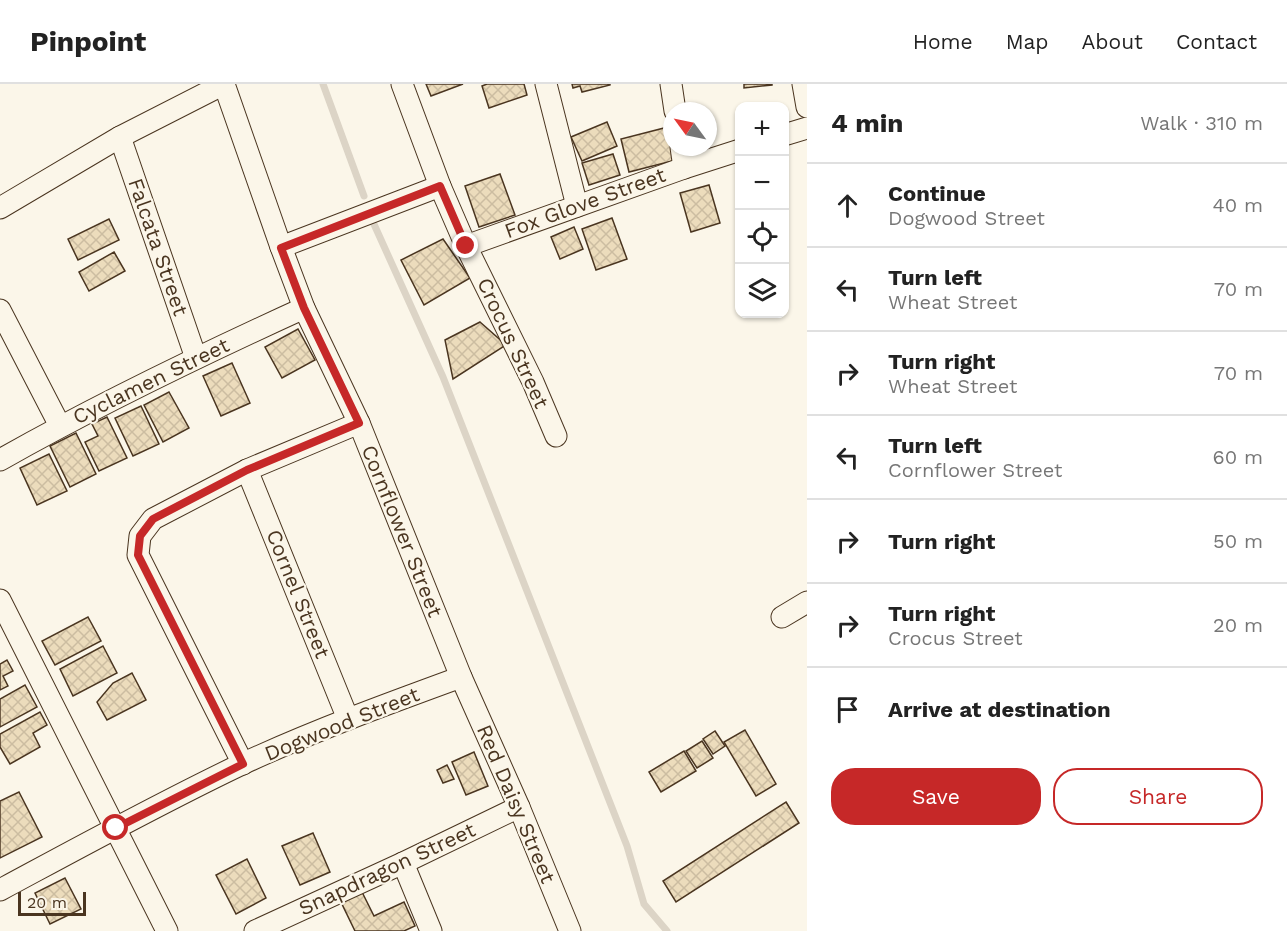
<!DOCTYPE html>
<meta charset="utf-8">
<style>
:root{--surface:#fff;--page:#f2f2f2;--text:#222;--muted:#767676;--line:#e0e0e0;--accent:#c62828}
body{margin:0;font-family:"Work Sans",sans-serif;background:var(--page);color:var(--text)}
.controls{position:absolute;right:18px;top:18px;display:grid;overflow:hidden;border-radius:12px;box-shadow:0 2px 4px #0004}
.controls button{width:54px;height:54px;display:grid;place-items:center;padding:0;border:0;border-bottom:2px solid var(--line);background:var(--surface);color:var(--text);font:30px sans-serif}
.compass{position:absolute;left:663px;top:18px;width:54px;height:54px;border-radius:50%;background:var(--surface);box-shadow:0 2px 4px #0004;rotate:303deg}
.scale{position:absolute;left:18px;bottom:15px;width:68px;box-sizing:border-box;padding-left:6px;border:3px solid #4a3520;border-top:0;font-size:16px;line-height:21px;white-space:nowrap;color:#4a3520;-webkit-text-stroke:4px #fbf6e9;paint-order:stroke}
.stop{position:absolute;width:18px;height:18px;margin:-14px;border:4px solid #c62828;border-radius:50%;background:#fff}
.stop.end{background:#c62828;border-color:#fff;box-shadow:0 2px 6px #0008}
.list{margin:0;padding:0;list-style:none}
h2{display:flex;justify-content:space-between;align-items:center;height:78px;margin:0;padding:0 24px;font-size:26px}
h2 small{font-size:20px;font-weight:400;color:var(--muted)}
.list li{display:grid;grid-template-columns:39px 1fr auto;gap:18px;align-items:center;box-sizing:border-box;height:84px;padding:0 24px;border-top:2px solid var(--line)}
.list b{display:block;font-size:22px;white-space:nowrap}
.list p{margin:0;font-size:20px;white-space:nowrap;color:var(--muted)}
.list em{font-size:20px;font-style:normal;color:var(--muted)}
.actions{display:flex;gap:12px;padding:18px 24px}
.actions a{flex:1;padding:14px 0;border:2px solid var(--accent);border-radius:24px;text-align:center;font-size:21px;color:var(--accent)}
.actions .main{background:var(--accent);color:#fff}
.icon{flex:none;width:33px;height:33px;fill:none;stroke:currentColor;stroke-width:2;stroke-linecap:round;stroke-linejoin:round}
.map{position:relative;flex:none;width:807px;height:847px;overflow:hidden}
header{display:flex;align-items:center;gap:36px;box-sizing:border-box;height:84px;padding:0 30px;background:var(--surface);border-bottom:2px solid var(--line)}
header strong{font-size:28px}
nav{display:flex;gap:33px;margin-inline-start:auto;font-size:21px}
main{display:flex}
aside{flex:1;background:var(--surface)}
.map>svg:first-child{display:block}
</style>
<header>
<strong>Pinpoint</strong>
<nav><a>Home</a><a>Map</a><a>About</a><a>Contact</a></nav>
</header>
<main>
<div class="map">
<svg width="807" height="847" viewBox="0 0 807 847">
<defs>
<pattern id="building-cross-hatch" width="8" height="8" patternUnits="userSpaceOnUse" patternTransform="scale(1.5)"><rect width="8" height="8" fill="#ecdcbc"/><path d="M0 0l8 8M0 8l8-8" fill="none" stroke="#ccbda1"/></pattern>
</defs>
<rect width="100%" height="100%" fill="#fbf6e9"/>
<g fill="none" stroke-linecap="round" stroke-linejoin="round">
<g stroke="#dcd4c6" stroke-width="7">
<path d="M323 0 364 112"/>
<path d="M373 138 443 293 627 762 644 820 667 847"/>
</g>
</g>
<g fill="url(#building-cross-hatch)" stroke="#4a3520" stroke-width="1.5">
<path d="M426 0H463L431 12Z"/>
<path d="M487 0H524L527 11 489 24 482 2Z"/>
<path d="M572 0H610V1L582 8 580 2 573 4Z"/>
<path d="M744 0H772V1L744 4Z"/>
<path d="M607 38 617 62 582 77 571 53Z"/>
<path d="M668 43 676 76 629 88 621 55Z"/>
<path d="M613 70 620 91 589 101 582 79Z"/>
<path d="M500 90 515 131 479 143 465 102Z"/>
<path d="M709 101 720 139 691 148 680 109Z"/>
<path d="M612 134 627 175 596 186 582 145Z"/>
<path d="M109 135 119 156 78 176 68 155Z"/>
<path d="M574 143 583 165 560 175 551 153Z"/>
<path d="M443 155 470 194 424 221 401 176Z"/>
<path d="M114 168 125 187 89 207 79 188Z"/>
<path d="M480 238 506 261 453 295 445 256Z"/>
<path d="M298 245 315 276 282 294 265 263Z"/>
<path d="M232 279 250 319 221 332 203 292Z"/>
<path d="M169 308 189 344 163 358 144 321Z"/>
<path d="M141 322 159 360 133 372 115 334Z"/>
<path d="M107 333 127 374 99 387 85 358 98 352 92 340Z"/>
<path d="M76 349 96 390 70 403 50 362Z"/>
<path d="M49 370 67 407 37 421 20 384Z"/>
<path d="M88 533 101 557 55 581 42 557Z"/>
<path d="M103 562 117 589 73 612 60 585Z"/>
<path d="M7 576 13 587 3 592 8 602 0 606V580Z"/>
<path d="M132 589 146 616 107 636 97 618 113 599Z"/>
<path d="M25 601 37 623 0 643V615Z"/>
<path d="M40 628 47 641 33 649 40 663 10 680 0 663V650Z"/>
<path d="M745 646 776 700 756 712 724 658Z"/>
<path d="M715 647 725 662 713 670 703 655Z"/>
<path d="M702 657 713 674 697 684 686 667Z"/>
<path d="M684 667 696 687 661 708 649 688Z"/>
<path d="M474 668 488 702 466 711 452 678Z"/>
<path d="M447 681 454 695 443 699 437 686Z"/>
<path d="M19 708 42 753 0 774V717Z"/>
<path d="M786 718 799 739 676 818 663 797Z"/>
<path d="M313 749 330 788 300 801 282 762Z"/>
<path d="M247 775 266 814 236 830 216 791Z"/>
<path d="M65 794 81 825 50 840 35 809Z"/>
<path d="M361 806 374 832 404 818 415 842 404 847H355L340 816Z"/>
</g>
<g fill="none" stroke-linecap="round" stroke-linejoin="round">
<defs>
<g id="minor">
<path d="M224 0 281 163 304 224 359 339 461 593 519 723 570 847"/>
<path d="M402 0 440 102 466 162 533 298 556 352"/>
<path d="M546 0 577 122"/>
<path d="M671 0 675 27"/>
<path d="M803 0 807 23"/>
<path d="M784 51 807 44"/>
<path d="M120 53 196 274"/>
<path d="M681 63 684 84"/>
<path d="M0 124 120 53 224 0"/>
<path d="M466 162 684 84 740 66"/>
<path d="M281 163 440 102"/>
<path d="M0 226 60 342"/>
<path d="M0 376C99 320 201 271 304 224"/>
<path d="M247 386 348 635"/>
<path d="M0 516 167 847"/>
<path d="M782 533 807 518"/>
<path d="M243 680 138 471 140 452 153 435 247 386 359 339"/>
<path d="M403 779 431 847"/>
<path d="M0 806C80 763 160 719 242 680 313 647 387 620 461 593"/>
<path d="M255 847 403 779 519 723"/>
</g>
</defs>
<use href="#minor" stroke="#4a3520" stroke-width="23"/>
<use href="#minor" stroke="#fbf6e9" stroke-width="21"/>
</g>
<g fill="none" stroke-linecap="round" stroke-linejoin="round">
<path stroke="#c62828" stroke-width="8" d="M116 744 243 680 138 471 140 452 153 435 247 386 359 339 304 224 281 164 440 102 466 162"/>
</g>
<g text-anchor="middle" stroke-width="4.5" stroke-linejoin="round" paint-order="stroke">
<g font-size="21" fill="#4a3520" stroke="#fbf6e9">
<text transform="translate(585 119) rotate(-20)" y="7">Fox Glove Street</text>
<text transform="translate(158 163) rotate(71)" y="7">Falcata Street</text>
<text transform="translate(513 259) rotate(65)" y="7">Crocus Street</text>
<text transform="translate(151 297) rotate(-26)" y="7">Cyclamen Street</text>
<text transform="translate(402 447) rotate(68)" y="7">Cornflower Street</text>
<text transform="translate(298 510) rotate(68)" y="7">Cornel Street</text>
<text transform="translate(342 640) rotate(-22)" y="7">Dogwood Street</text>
<text transform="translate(516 720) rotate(67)" y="7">Red Daisy Street</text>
<text transform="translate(387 785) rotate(-25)" y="7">Snapdragon Street</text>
</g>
</g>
</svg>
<div class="controls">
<button>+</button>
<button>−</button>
<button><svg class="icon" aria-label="locate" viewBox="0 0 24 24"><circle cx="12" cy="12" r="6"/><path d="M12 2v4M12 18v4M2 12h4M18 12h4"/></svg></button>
<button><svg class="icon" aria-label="layers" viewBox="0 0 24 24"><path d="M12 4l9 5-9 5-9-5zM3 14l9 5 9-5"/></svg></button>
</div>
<svg class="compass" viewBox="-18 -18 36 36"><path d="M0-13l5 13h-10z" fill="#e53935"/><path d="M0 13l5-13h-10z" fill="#767676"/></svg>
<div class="scale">20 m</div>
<div class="stop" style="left:116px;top:744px"></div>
<div class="stop end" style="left:466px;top:162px"></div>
</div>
<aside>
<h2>4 min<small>Walk · 310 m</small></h2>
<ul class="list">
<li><svg class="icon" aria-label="ahead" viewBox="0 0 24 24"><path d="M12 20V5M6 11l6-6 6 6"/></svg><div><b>Continue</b><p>Dogwood Street</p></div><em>40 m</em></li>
<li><svg class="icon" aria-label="left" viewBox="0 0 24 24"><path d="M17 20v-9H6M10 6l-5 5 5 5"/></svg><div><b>Turn left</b><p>Wheat Street</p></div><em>70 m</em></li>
<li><svg class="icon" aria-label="right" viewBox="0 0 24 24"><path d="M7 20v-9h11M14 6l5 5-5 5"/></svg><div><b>Turn right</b><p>Wheat Street</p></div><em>70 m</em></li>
<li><svg class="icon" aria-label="left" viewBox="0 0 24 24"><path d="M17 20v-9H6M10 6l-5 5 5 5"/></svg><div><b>Turn left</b><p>Cornflower Street</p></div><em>60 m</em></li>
<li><svg class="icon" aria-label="right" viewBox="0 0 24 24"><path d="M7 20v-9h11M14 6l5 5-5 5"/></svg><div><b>Turn right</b></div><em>50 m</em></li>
<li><svg class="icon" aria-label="right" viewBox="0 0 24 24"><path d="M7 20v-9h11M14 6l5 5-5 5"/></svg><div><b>Turn right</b><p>Crocus Street</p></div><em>20 m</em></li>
<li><svg class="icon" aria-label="arrive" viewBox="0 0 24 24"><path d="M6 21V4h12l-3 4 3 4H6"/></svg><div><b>Arrive at destination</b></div></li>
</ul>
<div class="actions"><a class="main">Save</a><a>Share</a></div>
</aside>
</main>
